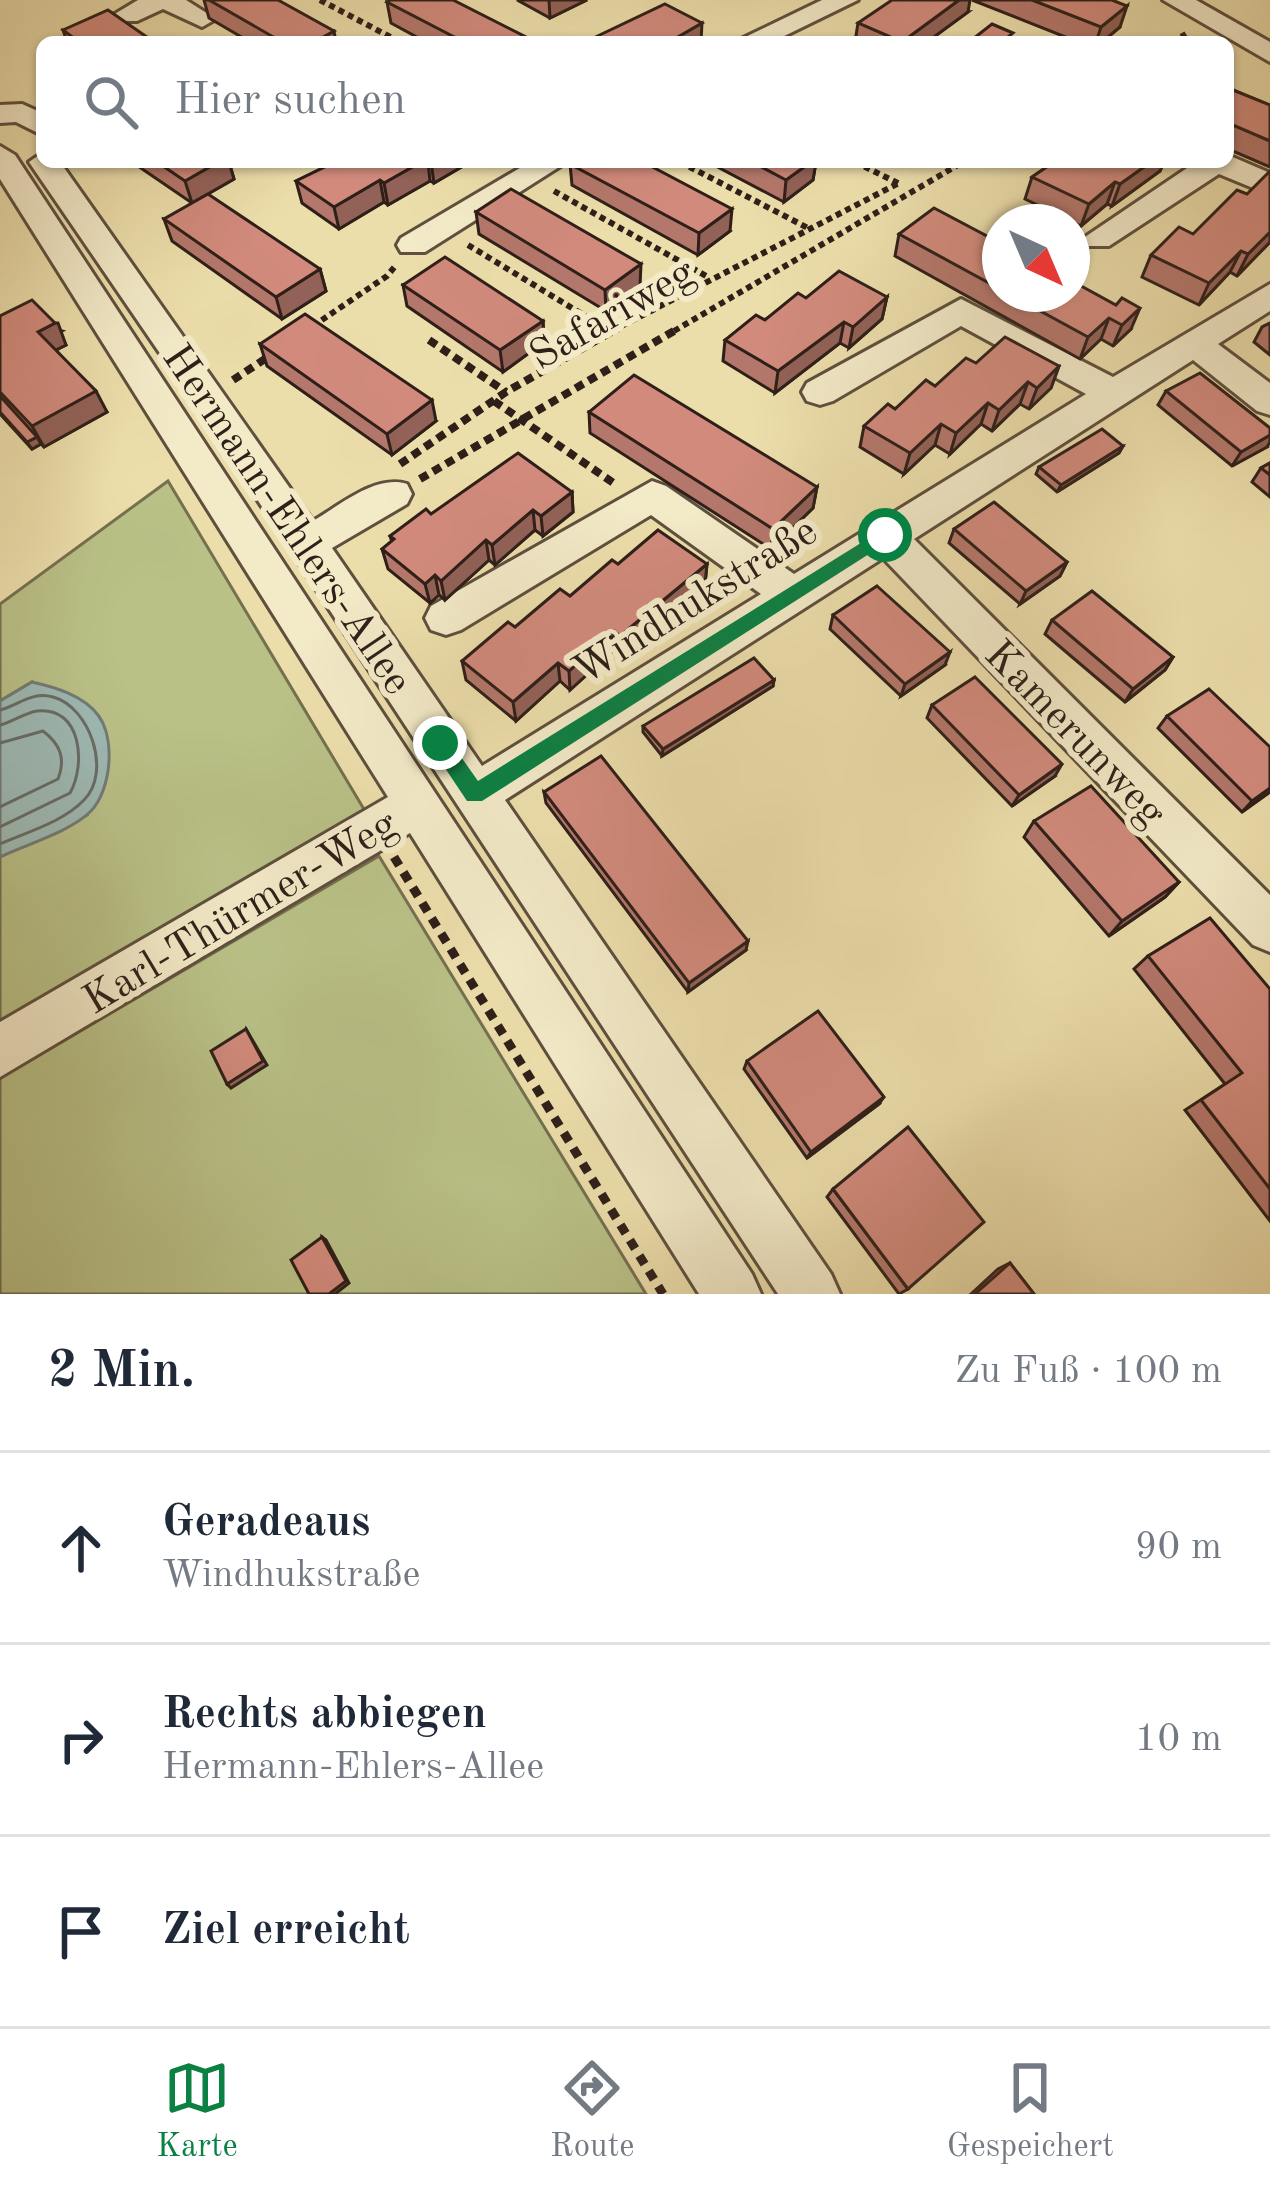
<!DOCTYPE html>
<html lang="de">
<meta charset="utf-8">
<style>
:root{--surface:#fff;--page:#f6f6f7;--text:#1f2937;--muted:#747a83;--line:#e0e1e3;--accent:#0b8043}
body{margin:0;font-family:"Old Standard TT",serif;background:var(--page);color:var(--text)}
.compass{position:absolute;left:982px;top:204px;width:108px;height:108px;border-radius:50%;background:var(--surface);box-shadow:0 3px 9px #0004;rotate:136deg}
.stop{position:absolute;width:36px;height:36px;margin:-27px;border:9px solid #0b8043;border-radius:50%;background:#fff}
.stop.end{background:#0b8043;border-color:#fff;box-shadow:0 3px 12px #0008}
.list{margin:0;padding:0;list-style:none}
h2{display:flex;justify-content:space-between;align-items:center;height:156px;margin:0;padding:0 48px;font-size:51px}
h2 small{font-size:39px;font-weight:400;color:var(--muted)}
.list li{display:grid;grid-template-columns:78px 1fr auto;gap:36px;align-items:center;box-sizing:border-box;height:192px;padding:0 48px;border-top:3px solid var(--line)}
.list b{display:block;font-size:45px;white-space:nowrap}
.list p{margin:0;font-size:39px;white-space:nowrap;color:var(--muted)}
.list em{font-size:39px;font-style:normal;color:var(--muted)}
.icon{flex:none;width:66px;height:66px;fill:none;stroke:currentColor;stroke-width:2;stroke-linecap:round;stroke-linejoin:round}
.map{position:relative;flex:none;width:1270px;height:1294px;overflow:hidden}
.search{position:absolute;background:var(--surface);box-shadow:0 3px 9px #0004;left:36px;right:36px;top:36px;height:132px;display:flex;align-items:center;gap:30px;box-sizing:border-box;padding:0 42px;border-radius:18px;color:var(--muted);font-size:45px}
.sheet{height:732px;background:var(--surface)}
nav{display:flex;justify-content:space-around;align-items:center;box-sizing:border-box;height:168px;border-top:3px solid var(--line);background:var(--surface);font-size:33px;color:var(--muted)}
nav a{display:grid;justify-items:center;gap:6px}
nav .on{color:var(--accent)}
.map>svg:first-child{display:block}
</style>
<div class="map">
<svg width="1270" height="1294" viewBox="0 0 1270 1294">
<rect width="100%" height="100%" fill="#ecdeab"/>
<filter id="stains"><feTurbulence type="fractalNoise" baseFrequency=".00167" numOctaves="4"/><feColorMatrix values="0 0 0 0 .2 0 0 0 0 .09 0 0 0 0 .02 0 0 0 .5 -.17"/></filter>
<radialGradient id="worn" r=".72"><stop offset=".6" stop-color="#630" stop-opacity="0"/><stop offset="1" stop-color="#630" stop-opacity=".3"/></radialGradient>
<g fill="#b9c187" stroke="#747050" stroke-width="3">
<path d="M168 481 368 816 0 1030V857L87 815 32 682 0 701V604Z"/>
<path d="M379 856 646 1294H0V1078Z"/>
</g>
<path fill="#9db9b4" stroke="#717b76" stroke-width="3" d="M32 682C54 687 83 695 98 715 116 739 111 790 91 811 70 832 27 844 0 857V701Z"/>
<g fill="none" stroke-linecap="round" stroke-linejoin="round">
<g stroke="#666c66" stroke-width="3">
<path d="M0 710C19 705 32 691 53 697 90 707 112 772 84 800 63 822 27 832 0 844"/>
<path d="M0 725C13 722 24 713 37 711 82 706 86 765 70 793L0 827"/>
<path d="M0 743 43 731C60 744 66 758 58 779L0 807"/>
</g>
<defs>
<g id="minor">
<path d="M138 0H186L216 19 202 27 163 9 137 21H117L113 15Z"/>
<path d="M822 0H858L772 42H735Z"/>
<path d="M1163 0H1196L1270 42V62Z"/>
<path d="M22 104 42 113V135L16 122 0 123V105Z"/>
<path d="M0 146 15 155 752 1274 761 1294H699L410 833 0 1077V1022L388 797 0 179Z"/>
<path d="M42 153V162H60L313 521C339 506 376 474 407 484L412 494 407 504 332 548 482 766 761 594 651 515 461 630 446 635 431 630 425 618 431 606 652 481 666 486 794 574 1086 394 961 326 833 401 820 405 807 401 802 392 807 383 961 299 1113 377 1270 284V311L1218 344 1270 383V415L1257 411 1193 360 914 539 1270 895V952L1253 945 883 558 505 800 831 1274 840 1294H778L196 406 29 162Z"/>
<path d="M1228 155 1270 173V195L1219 174 1109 246H1087L1082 239 1196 162H1228Z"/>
<path d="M530 162H567L425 252H401L397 245 401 238Z"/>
</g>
</defs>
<use href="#minor" stroke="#5e4f3e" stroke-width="6"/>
<g stroke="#2e1f19" stroke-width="6" stroke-dasharray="6 4.5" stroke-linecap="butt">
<path d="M320 0 400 42"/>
<path d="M1172 42 1186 34"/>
<path d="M680 162 808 228"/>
<path d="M855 162 902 185"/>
<path d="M554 191 708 277"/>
<path d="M468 245 610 331"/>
<path d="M313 326 387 276 397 264"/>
<path d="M612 331 899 183"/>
<path d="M674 331 963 162"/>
</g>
<g stroke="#2e1f19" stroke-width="8" stroke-dasharray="9 6" stroke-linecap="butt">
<path d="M605 328 611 331"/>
<path d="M429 340 506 392"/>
<path d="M233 380 271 355"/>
<path d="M494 401 615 484"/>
<path d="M400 464 506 392 618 328"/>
<path d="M420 479 679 328"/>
</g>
<path stroke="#2e1f19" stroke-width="9" stroke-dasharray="10 8" stroke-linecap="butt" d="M394 857 663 1294"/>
<use href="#minor" fill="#f3eac8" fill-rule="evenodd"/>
</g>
<g fill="#b4776b" stroke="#2e1f19" stroke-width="3">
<path d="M204 0H278L336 42H250L209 18Z"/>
<path d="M517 0H587L550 18Z"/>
<path d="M972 0H1112L1120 27 1102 42H1078Z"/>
<path d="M387 2 525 42H426L391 23Z"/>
<path d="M968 12 927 42H855L858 23Z"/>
<path d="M63 30 154 42H67Z"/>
<path d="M1228 88 1270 105V167L1228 149Z"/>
<path d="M132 162H229L234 179 192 203Z"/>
<path d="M335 162H470L434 183 430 181 388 205 384 202 339 229 302 203 296 181Z"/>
<path d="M708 162H816L813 180 784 202Z"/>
<path d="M1054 162H1164L1160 171 1112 206 1107 204 1081 226 1025 199 1032 177Z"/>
<path d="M570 164 730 231 698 255 572 185Z"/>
<path d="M476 212 640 286 606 311 479 234Z"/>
<path d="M164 219 320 269 326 291 282 319 172 241Z"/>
<path d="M899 234 1000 243V294H1072L1131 329 1113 346 1101 339 1080 359 895 256Z"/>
<path d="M1193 234 1270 242 1237 276 1230 272 1199 305 1142 277 1151 255Z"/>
<path d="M403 285 543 321 544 342 503 372 407 306Z"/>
<path d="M887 297 882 319 849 348 840 343 775 393 723 361 725 340 806 298Z"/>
<path d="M0 316 62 331 60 332 66 345 56 350 107 412 44 447 41 444 32 449 0 414Z"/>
<path d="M1270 323V355L1254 342 1262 327Z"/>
<path d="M260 344 436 421 392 455 267 366Z"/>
<path d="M976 363 1059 366 1051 388 1029 409 1020 404 992 431 981 424 950 454 935 445 904 474 860 447 864 426Z"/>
<path d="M1166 391 1267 447 1232 466 1158 405Z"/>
<path d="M589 412 817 487 813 508 771 549 590 433Z"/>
<path d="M1123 446 1119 453 1057 492 1036 474 1039 467Z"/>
<path d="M1270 463V497L1252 482 1261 468Z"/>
<path d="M572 492 573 512 543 536 535 530 495 565 489 560 445 600 439 595 430 603 388 569 382 549 392 542 390 536 431 514Z"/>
<path d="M954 529 1067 562 1060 576 1020 604 949 543Z"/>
<path d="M618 564H707L705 584 620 655 614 650 570 690 560 681 516 721 466 680 462 661 515 627 570 596Z"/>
<path d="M833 615 945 665 901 696 830 629Z"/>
<path d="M1052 620 1173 657 1165 670 1125 702 1045 634Z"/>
<path d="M774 680 773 686 662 756 643 732V726Z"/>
<path d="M932 705 1055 776 1012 806 927 718Z"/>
<path d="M1167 716 1270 792 1242 812 1158 728Z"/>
<path d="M544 792 746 950 688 992 546 803Z"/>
<path d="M1034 821 1179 882 1165 897 1109 936 1024 837Z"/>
<path d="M1148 956 1270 989V1221L1185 1110 1225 1084 1134 969Z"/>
<path d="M747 1061 879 1104 807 1158 744 1069Z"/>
<path d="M833 1189 908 1289 899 1294 827 1197Z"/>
<path d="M1010 1263 1034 1294H971L998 1269Z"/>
</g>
<g fill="#926157" stroke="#2e1f19" stroke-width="3">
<path d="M549 0H587L550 18Z"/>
<path d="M959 0H970L968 12 927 42H902Z"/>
<path d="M1127 6 1120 27 1102 42H1096L1101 27Z"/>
<path d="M702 23 701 42H669Z"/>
<path d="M334 31 336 42H314Z"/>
<path d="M218 162H229L234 179 192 203 185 181Z"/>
<path d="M421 162H428L430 181 388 205 384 183Z"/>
<path d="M431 162H470L434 183Z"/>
<path d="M811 162H816L813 180 784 202 786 180Z"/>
<path d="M1151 162H1164L1160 171 1112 206 1120 184Z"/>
<path d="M380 180 384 202 339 229 334 207Z"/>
<path d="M1115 182 1107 204 1081 226 1089 204Z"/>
<path d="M732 209 730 231 698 255 699 233Z"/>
<path d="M1270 232V242L1237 276 1248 254Z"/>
<path d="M1241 251 1230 272 1199 305 1209 283Z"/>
<path d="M641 264 640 286 606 311 605 290Z"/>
<path d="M320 269 326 291 282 319 276 297Z"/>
<path d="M887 297 882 319 849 348 853 327Z"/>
<path d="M1140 308 1131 329 1113 346 1122 325Z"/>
<path d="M1109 318 1101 339 1080 359 1088 337Z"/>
<path d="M543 321 544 342 503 372 500 350Z"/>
<path d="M844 322 840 343 775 393 778 371Z"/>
<path d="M55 323H58L66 345 50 353 38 332Z"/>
<path d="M1059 366 1051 388 1029 409 1037 388Z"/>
<path d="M1028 382 1020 404 992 431 999 410Z"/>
<path d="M96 391 107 412 44 447 32 426Z"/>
<path d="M432 400 436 421 392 455 387 434Z"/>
<path d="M988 403 981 424 950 454 956 433Z"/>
<path d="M941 424 935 445 904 474 910 453Z"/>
<path d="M1270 435V442L1267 447 1232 466 1241 452Z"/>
<path d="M37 437 41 444 32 449 27 442Z"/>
<path d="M1123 446 1119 453 1057 492 1061 485Z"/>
<path d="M817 487 813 508 771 549 773 529Z"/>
<path d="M572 492 573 512 543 536 541 516Z"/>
<path d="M533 510 535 530 495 565 492 545Z"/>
<path d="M486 540 489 560 445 600 441 581Z"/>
<path d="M1067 562 1060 576 1020 604 1026 591Z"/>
<path d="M707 564 705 584 620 655V636Z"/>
<path d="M435 575 439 595 430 603 425 584Z"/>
<path d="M614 631V650L570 690 569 671Z"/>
<path d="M950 652 945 665 901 696 905 684Z"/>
<path d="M1173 657 1165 670 1125 702 1133 689Z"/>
<path d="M558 663 560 681 516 721 513 702Z"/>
<path d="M774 680 773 686 662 756 663 749Z"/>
<path d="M1062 764 1055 776 1012 806 1019 795Z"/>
<path d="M1270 788V792L1242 812 1252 801Z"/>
<path d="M1179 882 1165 897 1109 936 1122 921Z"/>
<path d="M748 941 746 950 688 992 689 983Z"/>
<path d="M246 1029 267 1065 231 1088 227 1084Z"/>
<path d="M884 1097 879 1104 807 1158 811 1152Z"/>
<path d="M322 1237 326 1240 349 1283 335 1294H329Z"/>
</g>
<g fill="#d18a7c" stroke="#2e1f19" stroke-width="3">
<path d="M209 0H278L334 31 314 42H282Z"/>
<path d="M390 0H453L524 36 515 42H464L387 2Z"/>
<path d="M892 0H959L902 42 858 23Z"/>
<path d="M1032 0H1112L1127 6 1101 27Z"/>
<path d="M665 4 702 23 669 42H585Z"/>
<path d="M108 10 154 42H79L63 30Z"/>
<path d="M992 24 1013 33 1002 42H969Z"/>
<path d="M1228 88 1270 105V141L1228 123Z"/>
<path d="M157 162H218L185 181Z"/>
<path d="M335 162H421L384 183 380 180 334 207 296 181Z"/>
<path d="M573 162H643L732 209 699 233 570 164Z"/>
<path d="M752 162H811L786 180Z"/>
<path d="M1054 162H1151L1120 184 1115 182 1089 204 1032 177Z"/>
<path d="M1270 171V232L1248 254 1241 251 1209 283 1151 255 1179 227 1193 234 1237 190 1247 194Z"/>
<path d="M511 189 641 264 605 290 476 212Z"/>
<path d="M208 194 320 269 276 297 164 219Z"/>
<path d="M934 208 1000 243V289L899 234Z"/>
<path d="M445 257 543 321 500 350 403 285Z"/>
<path d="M839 271 887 297 853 327 844 322 778 371 725 340 756 315 765 320 798 293 806 298Z"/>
<path d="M1072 281 1116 305 1122 298 1140 308 1122 325 1109 318 1088 337 1009 294H1072Z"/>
<path d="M32 300 55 323 38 332 96 391 32 426 0 392V316Z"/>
<path d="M305 314 432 400 387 434 260 344Z"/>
<path d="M1005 337 1059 366 1037 388 1028 382 999 410 988 403 956 433 941 424 910 453 864 426 888 404 895 409 926 380 935 386 966 358 976 363Z"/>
<path d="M1200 373 1270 428V435L1241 452 1166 391Z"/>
<path d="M634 375 817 487 773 529 589 412Z"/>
<path d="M0 396 37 437 27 442 0 412Z"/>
<path d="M1102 429 1123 446 1061 485 1039 467Z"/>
<path d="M518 453 572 492 541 516 533 510 492 545 486 540 441 581 435 575 425 584 382 549 394 539 390 536 426 509 431 514Z"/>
<path d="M1270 463V475L1261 468Z"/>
<path d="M994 502 1067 562 1026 591 954 529Z"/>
<path d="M658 530 707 564 620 636 614 631 569 671 558 663 513 702 462 661 508 622 515 627 560 589 570 596 612 560 618 564Z"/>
<path d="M877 586 950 652 905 684 833 615Z"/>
<path d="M1092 591 1173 657 1133 689 1052 620Z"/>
<path d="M754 658 774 680 663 749 643 726Z"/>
<path d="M975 677 1062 764 1019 795 932 705Z"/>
<path d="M1209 689 1270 747V788L1252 801 1167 716Z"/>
<path d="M601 756 748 941 689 983 544 792Z"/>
<path d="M1091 786 1179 882 1122 921 1034 821Z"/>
<path d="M1210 918 1270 989V1189L1201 1100 1242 1073 1148 956Z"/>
<path d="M818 1011 884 1097 811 1152 747 1061Z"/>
<path d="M246 1029 263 1061 227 1084 211 1051Z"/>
<path d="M908 1127 984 1222 908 1289 833 1189Z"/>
<path d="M322 1237 346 1281 329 1294H309L291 1260Z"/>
<path d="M1010 1263 1034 1294H975Z"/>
</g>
<path fill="#0b8043" d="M885 528 894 535 891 540 482 801H467L433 750V737H447L478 781Z"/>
<g text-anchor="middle" stroke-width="12" stroke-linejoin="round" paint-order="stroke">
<g font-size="42" fill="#2e1f19" stroke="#f3eac8">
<text transform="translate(611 312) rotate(-30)" y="15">Safariweg</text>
<text transform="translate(289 518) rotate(56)" y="15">Hermann-Ehlers-Allee</text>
<text transform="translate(694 599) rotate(-32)" y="15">Windhukstraße</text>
<text transform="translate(1077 732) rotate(46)" y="15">Kamerunweg</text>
<text transform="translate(239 910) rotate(-31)" y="15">Karl-Thürmer-Weg</text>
</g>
</g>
<rect width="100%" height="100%" filter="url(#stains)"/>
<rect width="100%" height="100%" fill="url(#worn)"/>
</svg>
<svg class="compass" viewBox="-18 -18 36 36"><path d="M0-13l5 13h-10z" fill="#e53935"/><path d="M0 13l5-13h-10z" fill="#747a83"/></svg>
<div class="stop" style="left:885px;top:535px"></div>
<div class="stop end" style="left:440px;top:743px"></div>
<div class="search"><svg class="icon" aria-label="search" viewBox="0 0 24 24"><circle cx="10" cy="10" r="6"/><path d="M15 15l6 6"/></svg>Hier suchen</div>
</div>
<section class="sheet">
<h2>2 Min.<small>Zu Fuß · 100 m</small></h2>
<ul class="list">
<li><svg class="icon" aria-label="ahead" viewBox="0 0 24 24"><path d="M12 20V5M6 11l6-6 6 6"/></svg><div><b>Geradeaus</b><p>Windhukstraße</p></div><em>90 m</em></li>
<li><svg class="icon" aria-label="right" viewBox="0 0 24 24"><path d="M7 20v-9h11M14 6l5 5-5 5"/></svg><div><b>Rechts abbiegen</b><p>Hermann-Ehlers-Allee</p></div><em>10 m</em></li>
<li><svg class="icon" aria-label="arrive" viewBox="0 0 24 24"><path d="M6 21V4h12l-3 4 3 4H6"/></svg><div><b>Ziel erreicht</b></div></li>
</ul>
</section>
<nav>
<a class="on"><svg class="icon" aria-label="map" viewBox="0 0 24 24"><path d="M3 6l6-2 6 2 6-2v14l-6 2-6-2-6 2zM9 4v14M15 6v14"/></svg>Karte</a>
<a><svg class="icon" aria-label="directions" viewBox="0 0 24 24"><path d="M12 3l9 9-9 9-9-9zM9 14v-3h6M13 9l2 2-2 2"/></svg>Route</a>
<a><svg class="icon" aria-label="saved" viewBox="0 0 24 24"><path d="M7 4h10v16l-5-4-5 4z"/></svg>Gespeichert</a>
</nav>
